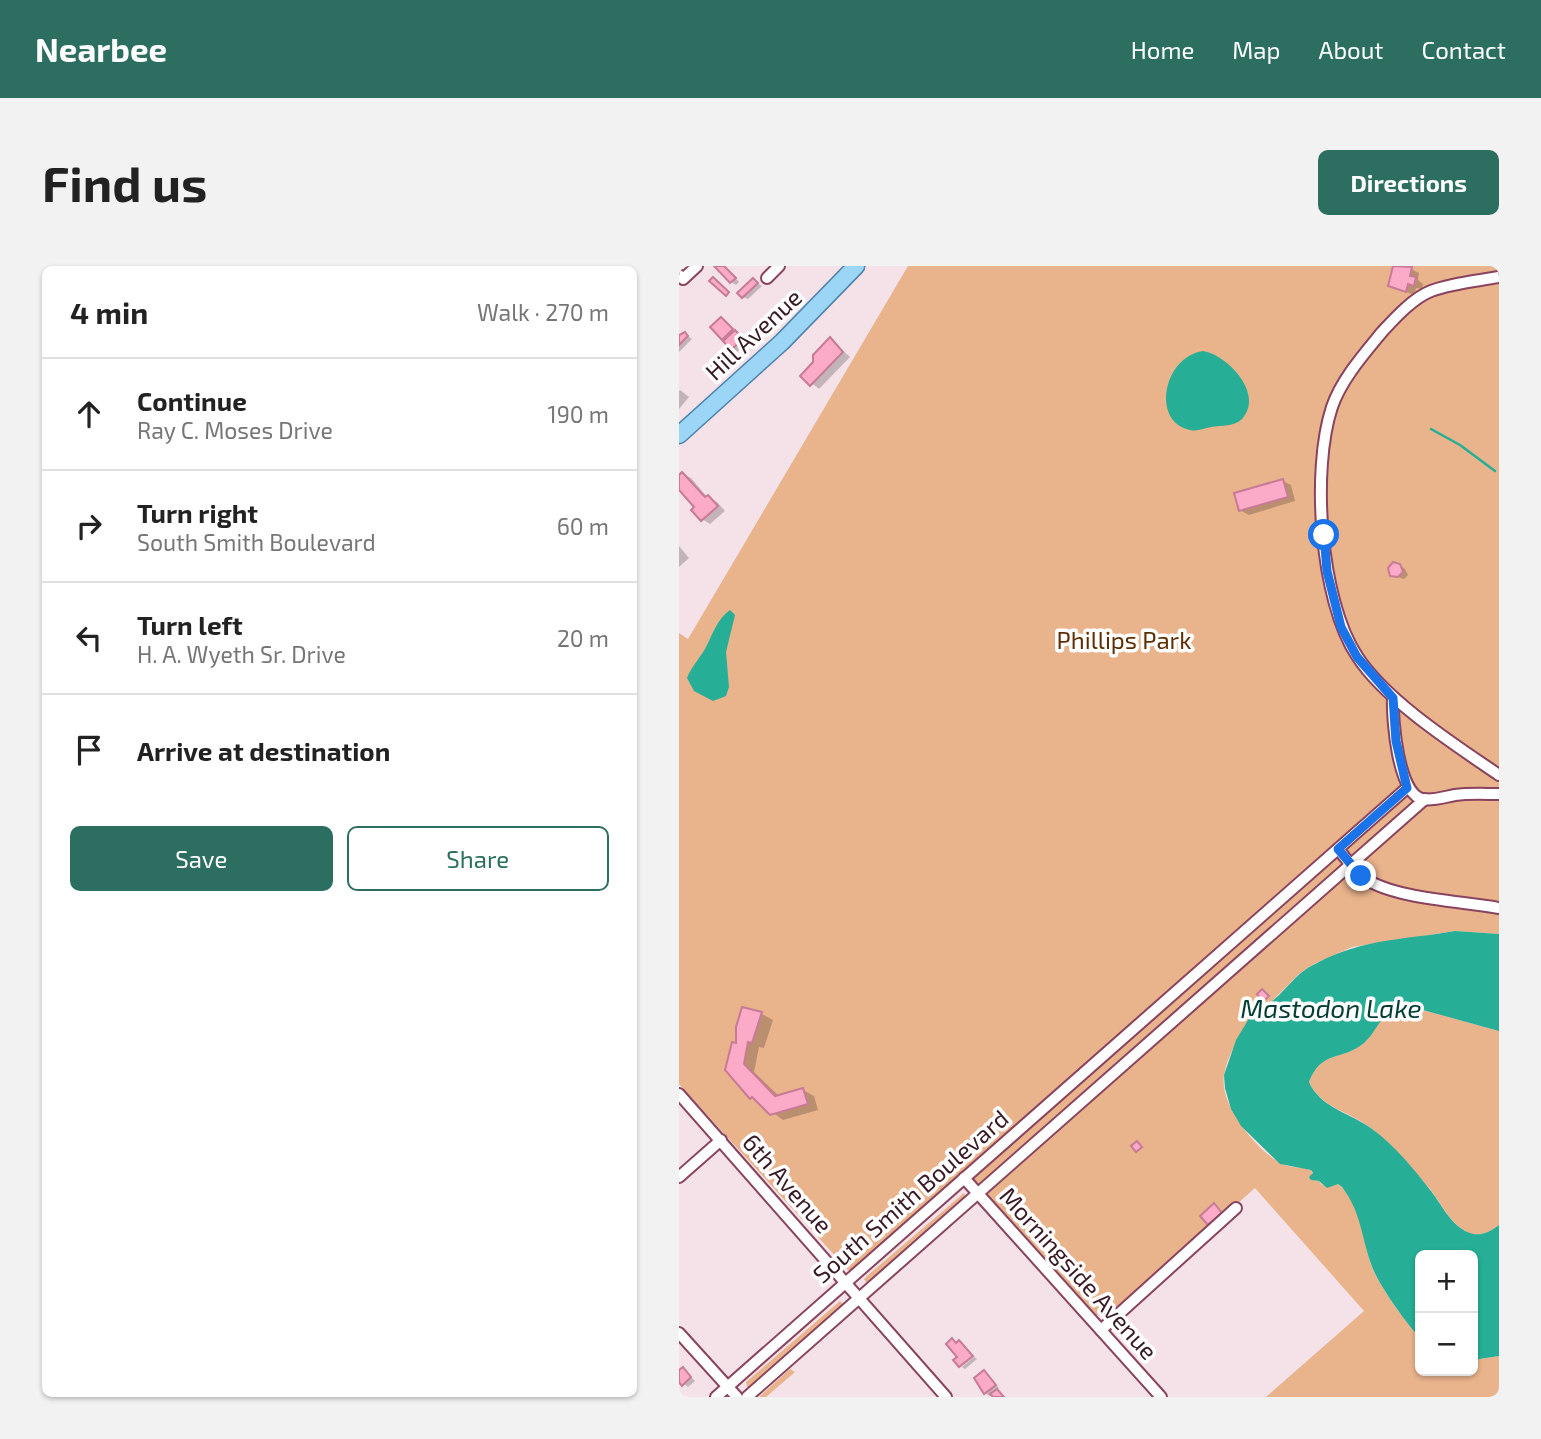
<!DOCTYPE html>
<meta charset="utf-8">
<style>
:root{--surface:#fff;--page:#f2f2f2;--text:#222;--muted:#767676;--line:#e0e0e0;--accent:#2c6f61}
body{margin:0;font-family:"Exo 2",sans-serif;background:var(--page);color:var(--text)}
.controls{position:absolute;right:21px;bottom:21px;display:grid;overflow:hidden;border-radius:10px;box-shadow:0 2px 5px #0004}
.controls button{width:63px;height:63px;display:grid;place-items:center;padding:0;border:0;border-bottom:2px solid var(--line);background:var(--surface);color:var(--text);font:35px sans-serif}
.stop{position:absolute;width:21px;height:21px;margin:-16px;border:5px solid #1a73e8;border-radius:50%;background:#fff}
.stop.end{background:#1a73e8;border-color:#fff;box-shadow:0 2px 7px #0008}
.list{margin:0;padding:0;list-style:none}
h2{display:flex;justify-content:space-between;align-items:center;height:91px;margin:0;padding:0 28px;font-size:30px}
h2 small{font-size:23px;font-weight:400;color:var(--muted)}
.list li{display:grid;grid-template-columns:46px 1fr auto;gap:21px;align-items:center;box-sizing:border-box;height:112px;padding:0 28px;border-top:2px solid var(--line)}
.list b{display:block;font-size:26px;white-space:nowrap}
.list p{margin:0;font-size:23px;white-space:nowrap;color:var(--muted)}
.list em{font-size:23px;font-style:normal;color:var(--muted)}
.actions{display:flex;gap:14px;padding:21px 28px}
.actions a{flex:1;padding:16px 0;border:2px solid var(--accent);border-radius:10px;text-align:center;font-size:24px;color:var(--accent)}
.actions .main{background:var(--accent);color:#fff}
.icon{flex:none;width:38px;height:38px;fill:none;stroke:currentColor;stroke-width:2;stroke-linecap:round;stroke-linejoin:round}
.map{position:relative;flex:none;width:820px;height:1131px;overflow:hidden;border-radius:10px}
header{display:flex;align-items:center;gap:42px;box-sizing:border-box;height:98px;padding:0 35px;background:var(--accent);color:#fff}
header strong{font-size:33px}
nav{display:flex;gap:38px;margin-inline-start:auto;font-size:24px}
.intro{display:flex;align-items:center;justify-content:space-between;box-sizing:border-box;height:168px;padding:0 42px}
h1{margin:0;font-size:49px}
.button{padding:18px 32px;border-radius:10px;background:var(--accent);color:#fff;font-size:24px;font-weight:700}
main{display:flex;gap:42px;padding:0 42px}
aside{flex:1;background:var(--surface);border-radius:10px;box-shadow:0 2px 5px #0004}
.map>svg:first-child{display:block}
</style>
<header>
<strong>Nearbee</strong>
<nav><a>Home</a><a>Map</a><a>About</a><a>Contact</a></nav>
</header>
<div class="intro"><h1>Find us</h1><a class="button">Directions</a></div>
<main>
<aside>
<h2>4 min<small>Walk · 270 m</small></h2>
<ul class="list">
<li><svg class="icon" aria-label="ahead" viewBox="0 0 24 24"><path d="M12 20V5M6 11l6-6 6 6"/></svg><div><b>Continue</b><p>Ray C. Moses Drive</p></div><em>190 m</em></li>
<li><svg class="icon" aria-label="right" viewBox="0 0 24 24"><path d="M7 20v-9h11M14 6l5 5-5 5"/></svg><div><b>Turn right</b><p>South Smith Boulevard</p></div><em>60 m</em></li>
<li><svg class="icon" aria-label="left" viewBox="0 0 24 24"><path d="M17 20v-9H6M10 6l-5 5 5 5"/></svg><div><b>Turn left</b><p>H. A. Wyeth Sr. Drive</p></div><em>20 m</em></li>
<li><svg class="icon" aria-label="arrive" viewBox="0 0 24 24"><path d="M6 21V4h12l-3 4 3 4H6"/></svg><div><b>Arrive at destination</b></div></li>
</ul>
<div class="actions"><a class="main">Save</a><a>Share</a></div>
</aside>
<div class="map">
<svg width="820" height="1131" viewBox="0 0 820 1131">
<rect width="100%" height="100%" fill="#f4e2e8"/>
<g fill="#e9b38c">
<path d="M229 0H820V668L776 665 673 681 635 698 620 708 591 737 577 741C566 764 550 782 545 809 540 839 577 883 601 897 608 902 623 901 632 904L636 915H640L643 919 659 918C683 937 683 972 692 999 698 1017 727 1057 741 1072V1105H794V1094L820 1090V1131H587L685 1045 576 922 447 1036 424 1050 417 1049 407 1040 288 906 175 1004H169L0 818V367L9 373Z"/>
<path d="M722 738 820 765V959C809 967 799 973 786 965 770 956 762 937 751 923 734 903 714 881 694 864 674 846 642 843 630 816 643 783 662 796 685 777 698 766 704 741 722 738Z"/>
<path d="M285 927 287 933 192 1017 187 1016 185 1013 188 1010Z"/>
<path d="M161 1035 165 1039 72 1122 68 1121 67 1116Z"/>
<path d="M111 1103 116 1106 87 1131H80Z"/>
</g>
<g fill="#26af96">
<path d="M524 85C549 89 586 129 563 153 555 161 543 159 532 161 525 162 519 166 511 164 472 156 484 91 524 85Z"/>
<path d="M51 344 56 349 47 386 50 421 47 430 34 435 15 425 8 412C13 400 20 393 26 383 33 370 38 353 51 344Z"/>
<path d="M776 665 820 668V765L722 738C705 741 698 766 685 777 662 796 643 783 630 816 641 842 672 847 693 863 715 879 735 903 752 925 762 938 771 957 786 965 800 972 809 967 820 959V1090L794 1094V989H741V1072C727 1057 698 1017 692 998 682 969 682 946 663 921L659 918 648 922 640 915 632 914 630 911 634 907 632 904 601 898 562 860 552 843 546 822 545 809 557 774 577 741C582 739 588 739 592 736 609 723 616 707 638 697 686 672 725 674 776 665Z"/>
</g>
<g fill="#0003">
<path d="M37 0H46L60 16 57 19 52 16Z"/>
<path d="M732 3 740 7 739 14 744 18 743 23 737 22 735 29 711 19Z"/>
<path d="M74 14 83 20 69 33 64 31Z"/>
<path d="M42 53 68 77 58 86 44 72Z"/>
<path d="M0 68 3 70 6 68 13 73 0 86Z"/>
<path d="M151 73 171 91 140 123 124 110 136 97Z"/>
<path d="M1 124 10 131 0 143V125Z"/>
<path d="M4 208 12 212 29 232 38 236 46 245 31 258 23 253 18 241 0 221V211Z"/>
<path d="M604 215 612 219 616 235 570 249 561 244Z"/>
<path d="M0 280 10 292 0 301Z"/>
<path d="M721 299 726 303 729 309 725 313 713 309Z"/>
<path d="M64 743 83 748 94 754 85 782 80 781 75 806 100 830 124 824 135 830 139 844 104 854 72 831 59 779Z"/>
<path d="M295 1091 298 1093 286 1103 283 1101Z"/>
<path d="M4 1103 16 1115 9 1121 0 1114V1107Z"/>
<path d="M305 1106 320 1122 317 1124 326 1131H315L313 1128 311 1130 306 1127Z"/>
</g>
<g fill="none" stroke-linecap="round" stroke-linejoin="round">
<path stroke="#26af96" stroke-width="2.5" d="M752 163 781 179 816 205"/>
</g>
<g fill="#fbaac7" stroke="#c77b96" stroke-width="2">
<path d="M35 0H45L57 12 51 17Z"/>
<path d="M714 0 733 1 731 10 737 11 735 20 729 18 727 26 709 20Z"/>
<path d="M34 11 50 26 47 30 30 15Z"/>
<path d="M74 12 79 17 63 32 58 27Z"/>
<path d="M42 51 54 63 43 74 31 61Z"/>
<path d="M56 64 64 73 52 84 44 75Z"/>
<path d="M6 66 9 70 0 79V69Z"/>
<path d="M151 71 164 86 131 120 121 110 134 96V89Z"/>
<path d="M37 96 40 100 30 109 26 105Z"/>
<path d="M3 206 26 231 29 229 39 240 22 255 12 244 15 241 0 224V209Z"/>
<path d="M604 213 609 231 560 245 555 227Z"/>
<path d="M714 296 721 298 724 306 719 311 711 310 709 302Z"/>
<path d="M583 723 590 730 584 736 578 728Z"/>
<path d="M63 741 83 746 73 777 69 776 65 798 96 830 124 822 129 838 91 849 73 831 71 833 46 804 53 776 57 777V761Z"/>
<path d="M458 875 463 881 457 886 452 880Z"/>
<path d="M535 937 543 947 529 959 521 950Z"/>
<path d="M273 1072 277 1077 280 1074 294 1090 280 1101 274 1094 278 1091 267 1078Z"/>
<path d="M4 1101 12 1111 3 1120 0 1116V1104Z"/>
<path d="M305 1104 317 1119 305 1128 295 1112Z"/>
<path d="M318 1123 325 1131H314L311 1128Z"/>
</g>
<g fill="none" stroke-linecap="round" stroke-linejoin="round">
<defs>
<g id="minor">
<path d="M0 9 4 13 18 0"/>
<path d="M820 11C798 15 773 17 752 25 734 32 716 52 703 66 685 88 662 114 653 141 632 204 641 334 678 390 706 434 776 479 820 509"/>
<path d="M88 12 100 0"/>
<path d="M714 432C713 454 719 527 743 533 754 535 765 531 776 529 790 527 806 528 820 528"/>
<path d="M659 583C667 592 675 605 685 612 716 633 782 635 820 642"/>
<path d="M0 828 267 1131"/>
<path d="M0 911 42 874"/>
<path d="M285 912 482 1131"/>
<path d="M422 1064 557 942"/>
<path d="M0 1067 58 1131"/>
<path d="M37 1131 728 522"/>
<path d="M68 1131 746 533"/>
</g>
<path id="primary" d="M0 169 103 76 177 0"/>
</defs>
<use href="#minor" stroke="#89435f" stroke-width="14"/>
<use href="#primary" stroke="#4e82aa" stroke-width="19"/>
<use href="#minor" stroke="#fff" stroke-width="10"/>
<use href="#primary" stroke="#9cd6f7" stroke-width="16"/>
</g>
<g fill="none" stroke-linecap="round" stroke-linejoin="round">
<path stroke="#1a73e8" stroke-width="9" d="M645 269 648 305 662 361 678 391 714 432 717 475 728 522 659 583 682 610"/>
</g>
<g text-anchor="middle" stroke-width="7" stroke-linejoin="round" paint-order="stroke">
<g font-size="24" fill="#381a25" stroke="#fff">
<text transform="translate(75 69) rotate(-43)" y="8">Hill Avenue</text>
<text transform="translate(108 918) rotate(49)" y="8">6th Avenue</text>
<text transform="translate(232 931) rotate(-41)" y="8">South Smith Boulevard</text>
<text transform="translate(399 1008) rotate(48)" y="8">Morningside Avenue</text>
</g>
<g font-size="24" fill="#5f2e00" stroke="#fff">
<text x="445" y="383">Phillips Park</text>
</g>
<g font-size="26" font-style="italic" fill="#023e34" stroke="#fff">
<text x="652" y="752">Mastodon Lake</text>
</g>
</g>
</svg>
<div class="controls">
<button>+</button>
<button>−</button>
</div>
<div class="stop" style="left:645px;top:269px"></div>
<div class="stop end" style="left:682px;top:610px"></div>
</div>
</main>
